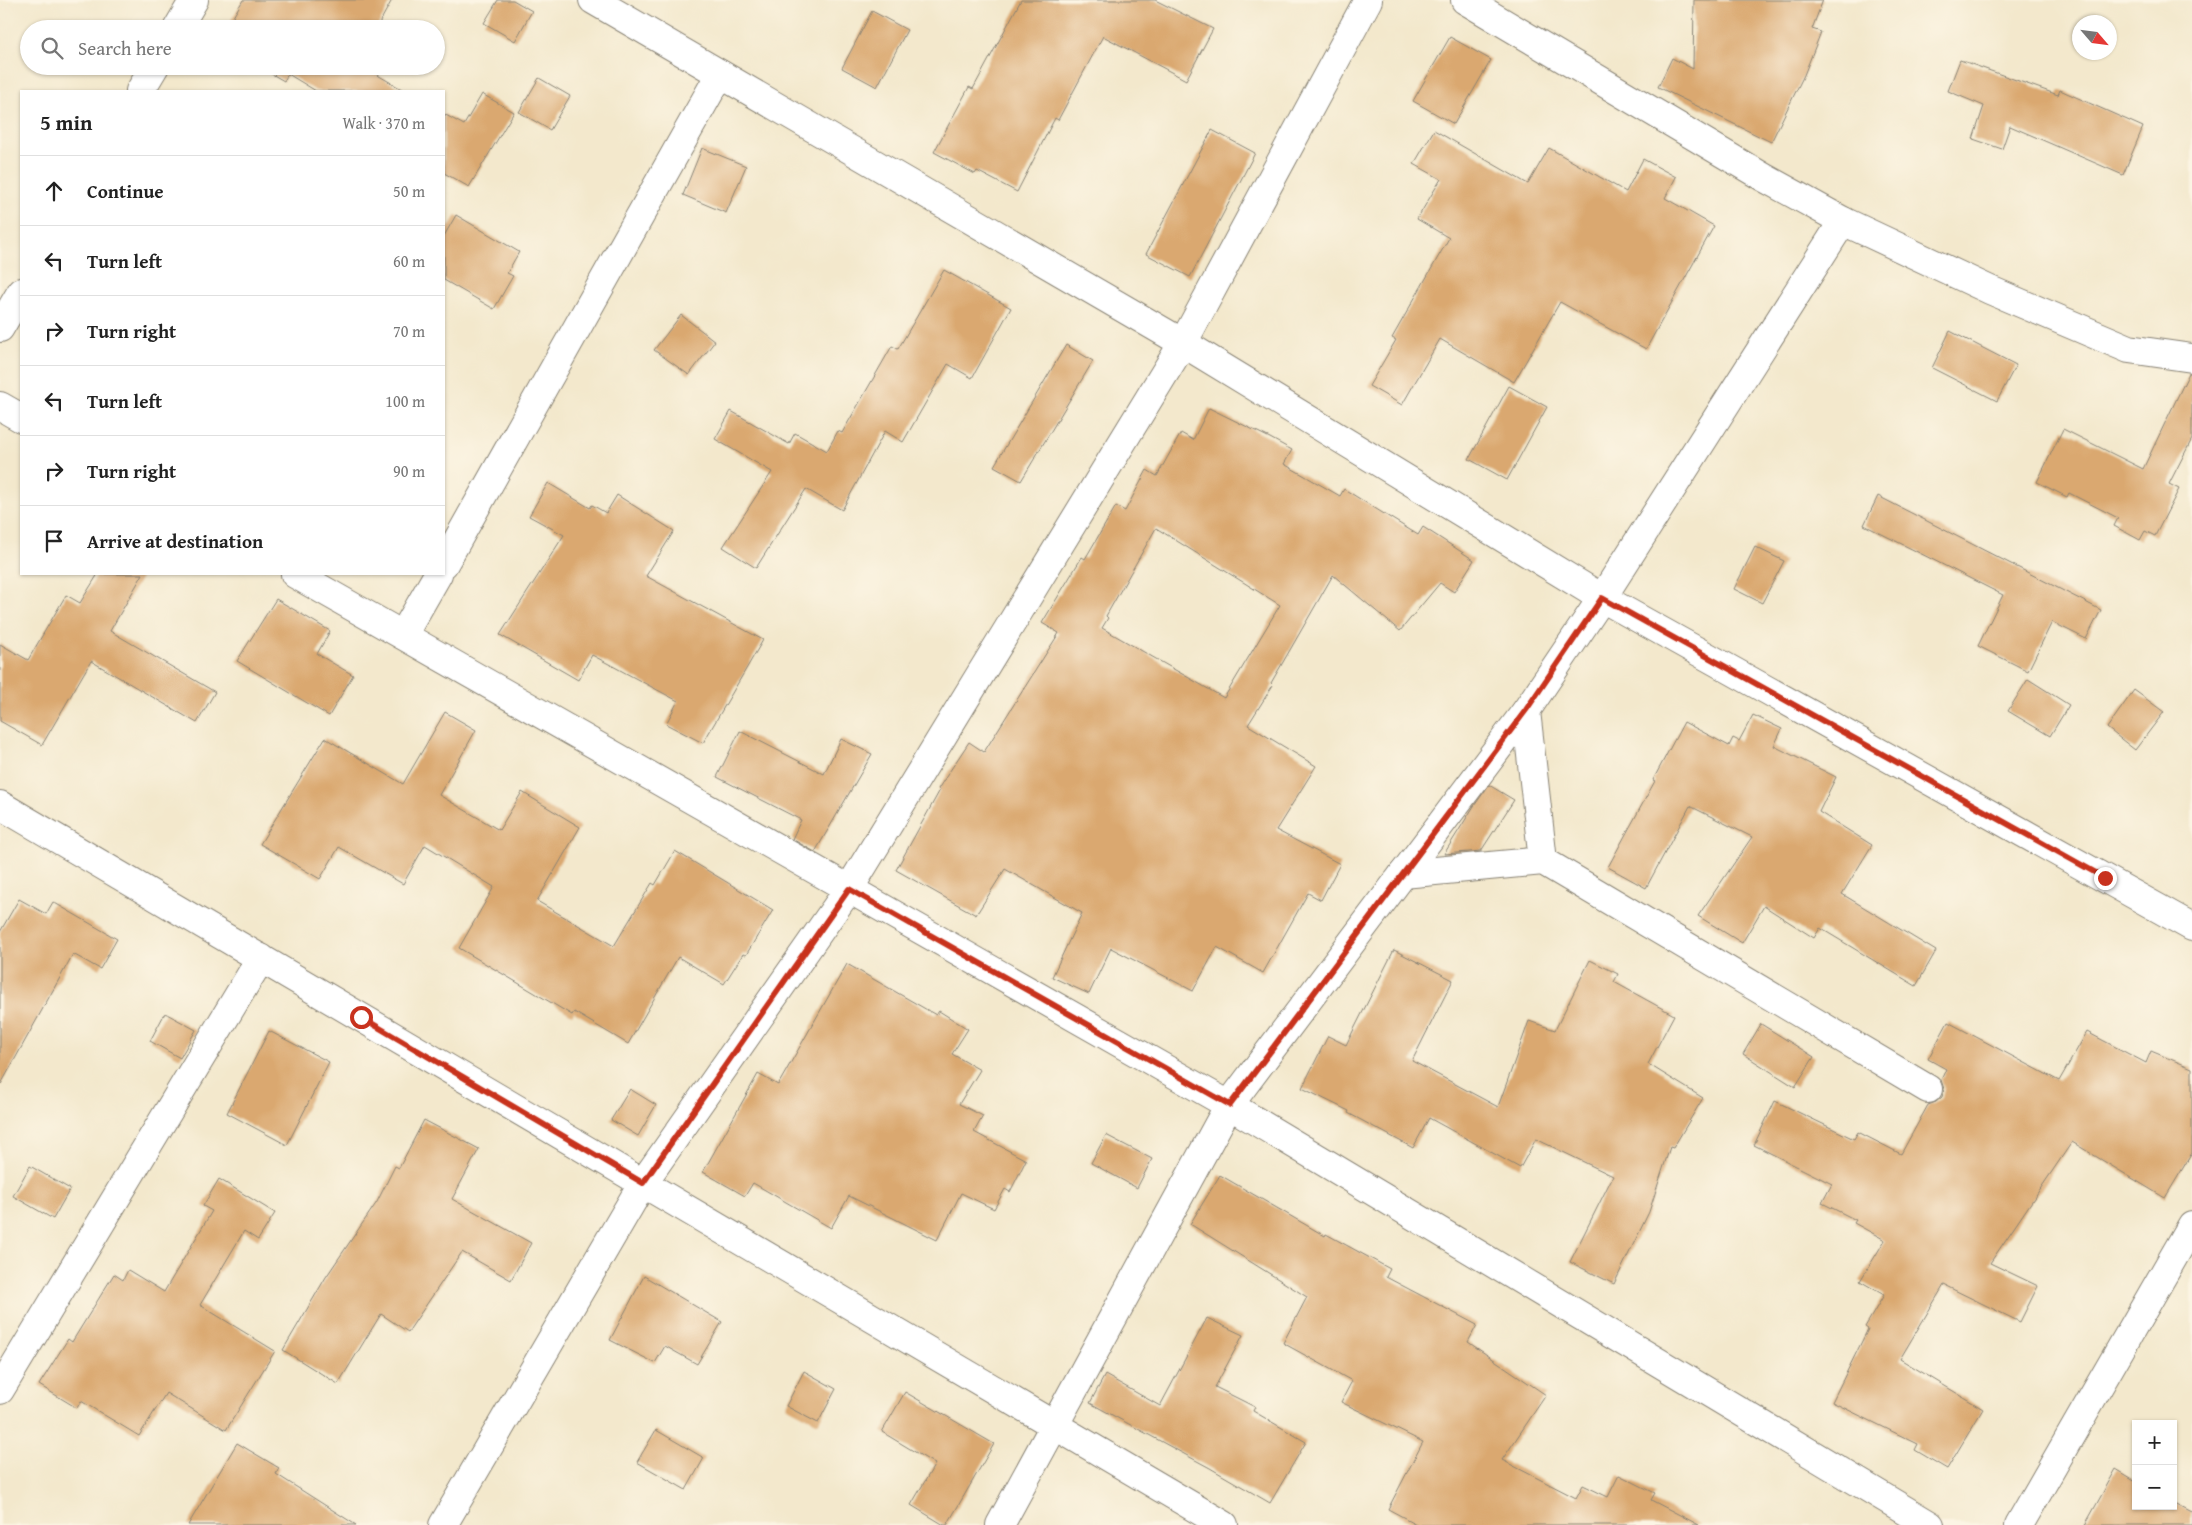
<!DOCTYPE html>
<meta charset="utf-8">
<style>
:root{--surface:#fff;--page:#f6f6f6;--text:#222;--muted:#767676;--line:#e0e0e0}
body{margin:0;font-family:"Gentium Book Plus",serif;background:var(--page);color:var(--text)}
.controls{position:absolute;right:15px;bottom:15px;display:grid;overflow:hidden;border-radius:0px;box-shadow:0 1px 4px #0004}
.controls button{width:45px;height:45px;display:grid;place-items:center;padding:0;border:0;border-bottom:1px solid var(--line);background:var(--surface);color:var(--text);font:25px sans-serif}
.compass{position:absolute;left:2072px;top:15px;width:45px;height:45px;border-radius:50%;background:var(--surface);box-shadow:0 1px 4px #0004;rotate:118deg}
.stop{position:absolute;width:15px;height:15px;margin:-11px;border:4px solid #c8321e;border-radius:50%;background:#fff}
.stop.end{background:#c8321e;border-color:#fff;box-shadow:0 1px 5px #0008}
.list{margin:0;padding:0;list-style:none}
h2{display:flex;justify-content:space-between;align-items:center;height:65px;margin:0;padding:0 20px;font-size:21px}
h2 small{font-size:16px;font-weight:400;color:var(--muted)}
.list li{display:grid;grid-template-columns:32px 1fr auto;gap:15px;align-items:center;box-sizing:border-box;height:70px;padding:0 20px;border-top:1px solid var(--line)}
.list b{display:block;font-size:19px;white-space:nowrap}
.list em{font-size:16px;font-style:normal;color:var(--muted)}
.icon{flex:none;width:28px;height:28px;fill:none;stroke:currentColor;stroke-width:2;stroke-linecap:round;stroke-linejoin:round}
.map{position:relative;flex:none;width:2192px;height:1525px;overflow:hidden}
.search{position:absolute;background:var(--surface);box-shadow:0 1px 4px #0004;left:20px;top:20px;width:425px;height:55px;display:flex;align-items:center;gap:12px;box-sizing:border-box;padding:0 18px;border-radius:28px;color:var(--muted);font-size:19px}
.panel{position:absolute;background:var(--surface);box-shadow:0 1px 4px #0004;left:20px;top:90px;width:425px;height:485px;border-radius:0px}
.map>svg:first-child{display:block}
</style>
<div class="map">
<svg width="2192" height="1525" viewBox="0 0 2192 1525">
<rect width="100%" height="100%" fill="#fcf5e5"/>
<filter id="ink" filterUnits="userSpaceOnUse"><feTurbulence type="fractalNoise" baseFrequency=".02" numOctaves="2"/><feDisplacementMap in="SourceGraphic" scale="10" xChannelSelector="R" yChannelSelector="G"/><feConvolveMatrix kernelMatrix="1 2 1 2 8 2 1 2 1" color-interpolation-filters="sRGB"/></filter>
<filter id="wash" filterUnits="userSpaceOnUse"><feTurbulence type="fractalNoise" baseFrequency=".0096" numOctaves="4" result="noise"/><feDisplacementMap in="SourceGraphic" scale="20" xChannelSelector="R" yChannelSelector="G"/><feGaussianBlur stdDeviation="1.12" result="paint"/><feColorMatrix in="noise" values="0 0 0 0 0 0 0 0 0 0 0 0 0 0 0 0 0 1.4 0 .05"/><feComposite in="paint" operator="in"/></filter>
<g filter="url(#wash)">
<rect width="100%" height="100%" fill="#f3e8cc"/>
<g id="blocks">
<g fill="#daa86f" fill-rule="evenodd">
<path d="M243 0H392L376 29H226Z"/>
<path d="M498 0H513L532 11 515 41 484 23Z"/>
<path d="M1021 0H1155L1213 29 1186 80 1103 36 1058 120 1055 118 1017 192 977 171 975 174 934 152 969 87 973 89Z"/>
<path d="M1694 0H1823L1812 29 1821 32 1804 75 1771 142 1658 87 1672 58 1693 69Z"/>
<path d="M872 11 907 30 877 87 842 68Z"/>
<path d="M1450 37 1491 60 1454 124 1413 101Z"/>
<path d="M1960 60 2058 95 2060 90 2143 127 2123 175 2010 126 2002 149 1973 139 1984 106 1948 91Z"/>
<path d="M258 66H362L405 91H316L288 74 284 81Z"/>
<path d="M539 78 570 96 550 130 519 112Z"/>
<path d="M482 94 514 112 469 187 444 173V114L464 125Z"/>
<path d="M1212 130 1255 153 1190 277 1146 254Z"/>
<path d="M1434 130 1528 184 1549 148 1626 192 1643 159 1676 177 1665 198 1714 226 1646 349 1560 302 1514 382 1440 339 1402 405 1369 386 1396 340 1392 338 1449 238 1417 219 1441 179 1414 164Z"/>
<path d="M702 148 746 166 726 213 683 195Z"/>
<path d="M456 215 519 252 507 273 513 276 494 309 444 280V236Z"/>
<path d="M944 270 1011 308 972 378 948 364 903 442 885 431 842 510 806 489 756 568 723 547 772 472 715 439 731 411 789 444 795 433 827 451 838 431 842 433 892 346 898 349Z"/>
<path d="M681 315 715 341 689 375 654 350Z"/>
<path d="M1950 331 2016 365 1997 401 1932 368Z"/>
<path d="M1066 345 1093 361 1021 481 994 466Z"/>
<path d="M2189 373H2192V439L2169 484 2179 489 2155 536 2145 531 2140 540 2114 526 2118 518 2069 493 2067 497 2037 482 2063 429 2143 469Z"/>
<path d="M1509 386 1547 407 1507 480 1469 459Z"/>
<path d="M1209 408 1270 438 1292 450 1284 464 1340 496 1344 489 1418 535 1423 527 1474 560 1454 592 1440 583 1400 631 1333 575 1271 683 1273 685 1248 725 1316 766 1276 830 1340 864 1321 900 1308 893 1263 973 1217 947 1193 991 1111 948 1089 994 1052 977 1082 913 1005 869 976 915 896 870 940 790 938 789 969 742 984 752 1059 633 1042 623 1082 557 1085 559 1116 506 1125 511 1147 470 1157 476 1181 433 1193 440ZM1156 528 1280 605 1224 698 1102 628 1108 618 1106 616Z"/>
<path d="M548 483 590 508 592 505 606 513 617 495 674 531 646 576 763 640 703 743 666 724 678 701 592 655 578 680 500 635 564 535 529 516Z"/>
<path d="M1878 496 2101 610 2086 639 2052 622 2028 671 1978 646 2003 595 1864 525Z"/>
<path d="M1755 547 1784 561 1762 603 1734 589Z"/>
<path d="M98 574H143L110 631 215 692 197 723 91 661 42 745 0 721V644L28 660 66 595 80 603Z"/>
<path d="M276 599 330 631 317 654 353 675 329 716 237 661Z"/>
<path d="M2028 679 2069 705 2050 736 2008 711Z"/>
<path d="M2134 690 2164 712 2135 750 2107 728Z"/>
<path d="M445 712 476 730 439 795 499 830 522 792 580 827 537 901 614 946 652 883 655 885 675 851 773 910 746 955 743 954 724 984 678 957 628 1044 574 1012 572 1015 459 948 494 887 425 845 403 884 339 847 320 879 260 844 325 738 403 784Z"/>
<path d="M1753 715 1782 729 1774 746 1836 777 1819 812 1872 845 1842 894 1936 951 1916 986 1820 928 1814 938 1764 906 1742 943 1698 916 1752 837 1690 806 1646 888 1608 867 1655 781 1653 780 1684 722 1729 746 1733 738 1739 741Z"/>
<path d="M740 731 824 774 841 739 872 754 815 852 792 839 801 820 717 777Z"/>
<path d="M1489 785 1514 800 1481 851 1444 854 1474 806Z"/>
<path d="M19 899 46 914 53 902 117 939 100 969 73 954 0 1086V932Z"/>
<path d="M1394 950 1453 980 1412 1061 1498 1107 1529 1021 1555 1030 1590 960 1618 974 1614 982 1674 1015 1648 1064 1703 1098 1673 1148 1670 1147 1649 1212 1614 1284 1570 1262 1613 1176 1536 1139 1520 1168 1429 1118 1413 1148 1348 1113 1349 1111 1302 1088 1328 1036 1346 1045Z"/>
<path d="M847 964 936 1015 939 1011 968 1029 952 1054 980 1070 959 1104 983 1116 974 1132 1026 1160 1010 1192 1005 1189 994 1209 961 1193 937 1240 849 1196 831 1228 753 1183 745 1196 703 1172 758 1074 778 1085Z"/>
<path d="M165 1013 196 1030 180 1058 150 1041Z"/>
<path d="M1948 1022 2059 1081 2087 1032 2146 1063 2151 1051 2192 1068V1153L2165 1198 2072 1142 1990 1263 2038 1286 2020 1322 1944 1285 1900 1359 1983 1409 1947 1469 1915 1450 1918 1444 1832 1402 1868 1329 1865 1327 1884 1295 1860 1281 1885 1240 1854 1223 1856 1220 1822 1203 1832 1184 1754 1145 1775 1101 1854 1139 1858 1132 1901 1154 1928 1105 1936 1102 1942 1097 1944 1089 1941 1080 1946 1069 1928 1059Z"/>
<path d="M1761 1024 1814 1057 1795 1087 1743 1054Z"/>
<path d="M269 1031 329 1062 287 1145 227 1113Z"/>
<path d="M630 1089 656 1105 638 1136 611 1120Z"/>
<path d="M424 1120 479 1149 452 1199 531 1243 511 1280 462 1252 408 1332 381 1314 338 1384 283 1350 326 1277 377 1202 395 1166 399 1168Z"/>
<path d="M1106 1135 1152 1159 1137 1188 1091 1163Z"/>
<path d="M30 1166 70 1189 53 1219 13 1196Z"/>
<path d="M1220 1175 1325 1236 1326 1234 1390 1269 1386 1277 1477 1325 1468 1342 1546 1395 1502 1460 1576 1498 1583 1485 1608 1497 1619 1475 1655 1493 1651 1500 1699 1525H1418L1388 1509 1423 1442 1341 1402 1352 1381 1283 1343 1307 1297 1190 1224Z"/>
<path d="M219 1179 275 1213 258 1240 244 1231 200 1305 275 1351 226 1430 166 1393 139 1436 81 1401 77 1408 39 1385 68 1339 72 1342 114 1274 123 1280 128 1270 164 1292 212 1211 203 1206Z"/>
<path d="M644 1276 722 1322 697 1364 665 1346 655 1363 610 1340Z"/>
<path d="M1207 1318 1243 1335 1215 1387 1255 1407 1253 1411 1306 1442 1270 1503 1210 1468 1090 1403 1105 1375 1160 1406Z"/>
<path d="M804 1371 836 1389 818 1423 786 1406Z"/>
<path d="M905 1392 994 1444 947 1525H944L911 1505 935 1464 882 1432Z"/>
<path d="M656 1430 704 1458 686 1490 637 1462Z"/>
<path d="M237 1443 279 1468 276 1474 356 1525H188Z"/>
<path d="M2116 1469 2136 1481V1506H2173V1502L2192 1512V1525H2085Z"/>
</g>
</g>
</g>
<g filter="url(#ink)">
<use href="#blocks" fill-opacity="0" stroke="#888274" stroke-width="1"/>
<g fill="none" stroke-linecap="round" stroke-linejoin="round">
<defs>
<g id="minor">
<path d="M593 0 1183 343 1602 598 2192 927"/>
<path d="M1465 0 1763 177 1843 221"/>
<path d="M177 29 194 0"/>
<path d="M140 91 155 66"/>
<path d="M0 328 21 292"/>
<path d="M0 406 21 418"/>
<path d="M444 564 720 74"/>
<path d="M295 574 1229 1105 1930 1525"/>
<path d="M403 635 438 574"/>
<path d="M1526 711 1543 861"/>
<path d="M0 805 1224 1525"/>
<path d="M1403 874 1543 861 1928 1089"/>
<path d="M0 1390 261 958"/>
<path d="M443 1525 643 1183 849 889 1183 343 1368 0"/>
<path d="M1000 1525 1229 1105 1526 711 1602 598 1843 221 1990 290 2129 349 2192 358"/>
<path d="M2019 1525 2192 1225"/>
</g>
</defs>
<use href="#minor" stroke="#888274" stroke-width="30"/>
<use href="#minor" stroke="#fff" stroke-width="28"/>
</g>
</g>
<g fill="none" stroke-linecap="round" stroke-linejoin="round" filter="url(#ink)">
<path stroke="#c8321e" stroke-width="6" d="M361 1017 643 1183 849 889 1230 1105 1526 710 1602 598 2105 878"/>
</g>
</svg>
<div class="controls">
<button>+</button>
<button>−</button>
</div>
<svg class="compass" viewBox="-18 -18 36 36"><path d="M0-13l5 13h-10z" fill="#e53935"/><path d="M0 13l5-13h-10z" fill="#767676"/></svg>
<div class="stop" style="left:361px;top:1017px"></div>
<div class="stop end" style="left:2105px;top:878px"></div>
<div class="search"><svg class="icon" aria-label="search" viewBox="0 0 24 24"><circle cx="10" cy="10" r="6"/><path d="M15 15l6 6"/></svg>Search here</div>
<section class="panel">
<h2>5 min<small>Walk · 370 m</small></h2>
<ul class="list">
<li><svg class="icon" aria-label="ahead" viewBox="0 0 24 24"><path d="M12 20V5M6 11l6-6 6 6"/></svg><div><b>Continue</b></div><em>50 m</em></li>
<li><svg class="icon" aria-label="left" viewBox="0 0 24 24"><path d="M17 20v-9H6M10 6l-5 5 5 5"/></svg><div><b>Turn left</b></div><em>60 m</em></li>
<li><svg class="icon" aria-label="right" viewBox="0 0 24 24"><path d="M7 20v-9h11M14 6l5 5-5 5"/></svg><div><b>Turn right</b></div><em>70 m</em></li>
<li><svg class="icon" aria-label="left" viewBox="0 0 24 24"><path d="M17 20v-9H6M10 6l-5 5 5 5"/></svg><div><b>Turn left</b></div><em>100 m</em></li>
<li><svg class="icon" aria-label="right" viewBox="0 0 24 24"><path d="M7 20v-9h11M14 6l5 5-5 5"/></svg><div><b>Turn right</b></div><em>90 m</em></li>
<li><svg class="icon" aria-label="arrive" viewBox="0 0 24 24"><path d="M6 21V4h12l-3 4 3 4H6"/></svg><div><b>Arrive at destination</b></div></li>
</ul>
</section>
</div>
